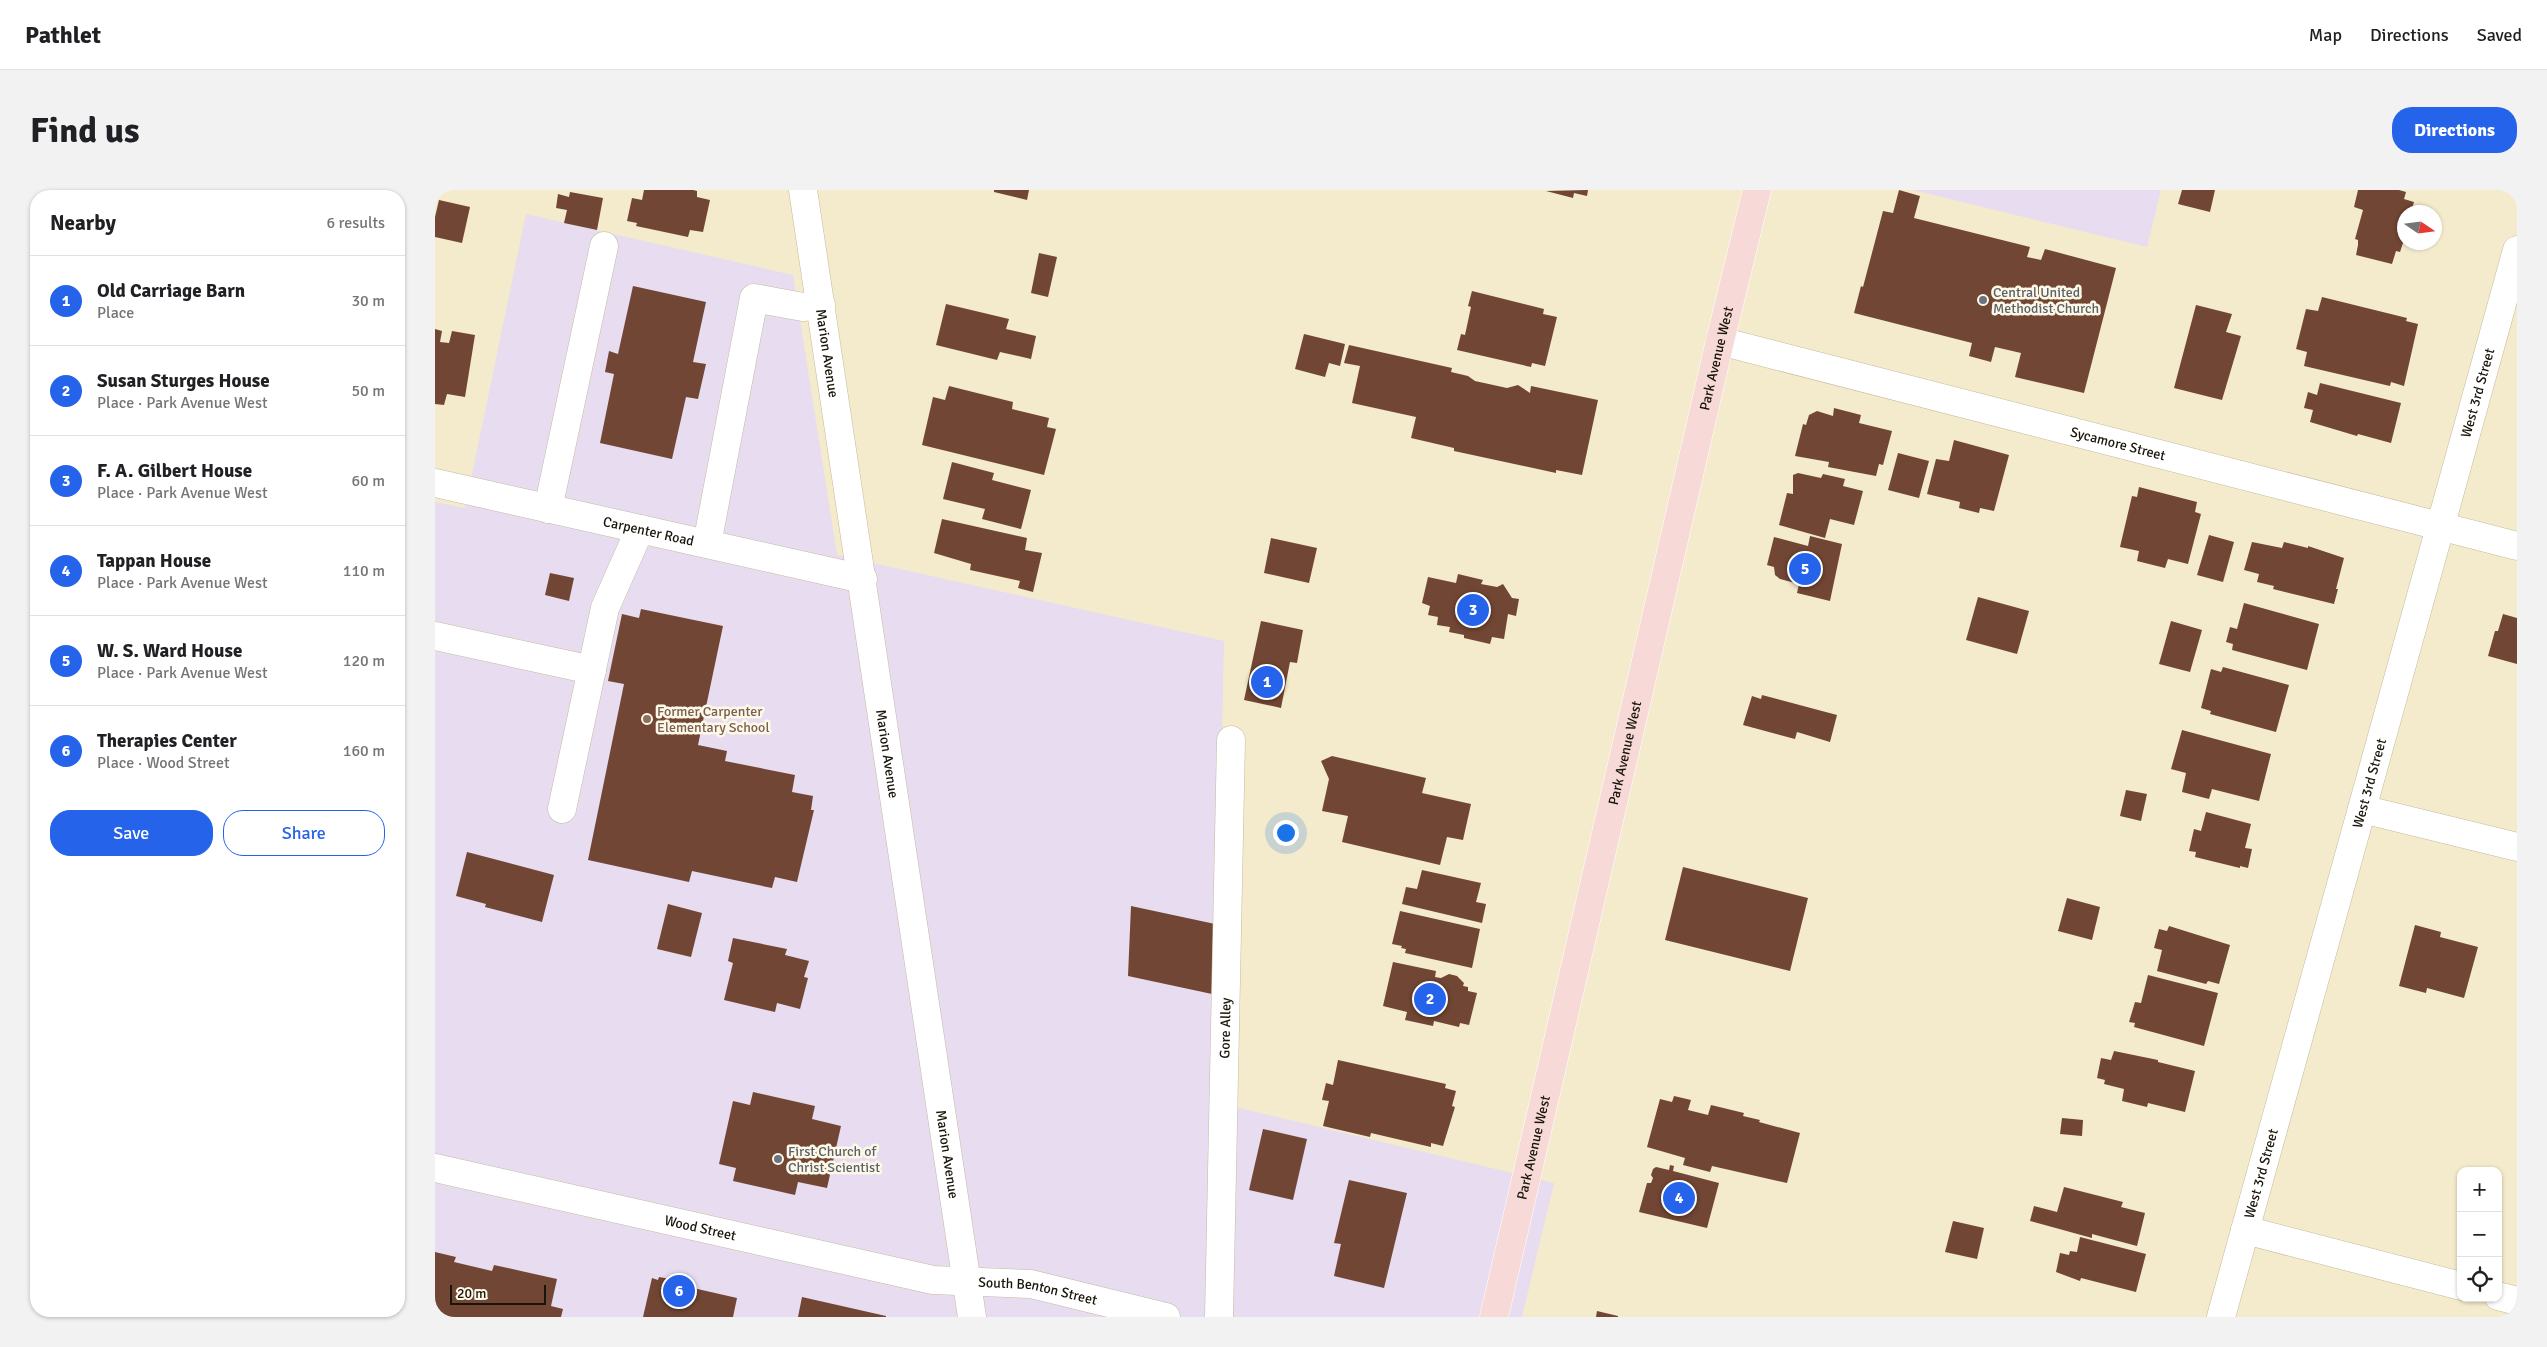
<!DOCTYPE html>
<meta charset="utf-8">
<style>
:root{--surface:#fff;--page:#f2f2f2;--text:#202124;--muted:#757577;--line:#e0e0e0;--accent:#2563eb}
body{margin:0;font-family:Signika,sans-serif;background:var(--page);color:var(--text)}
.controls{position:absolute;right:15px;bottom:15px;display:grid;overflow:hidden;border-radius:10px;box-shadow:0 1px 4px #0004}
.controls button{width:45px;height:45px;display:grid;place-items:center;padding:0;border:0;border-bottom:1px solid var(--line);background:var(--surface);color:var(--text);font:25px sans-serif}
.compass{position:absolute;left:1962px;top:15px;width:45px;height:45px;border-radius:50%;background:var(--surface);box-shadow:0 1px 4px #0004;rotate:103deg}
.scale{position:absolute;left:15px;bottom:12px;width:96px;box-sizing:border-box;padding-left:5px;border:2px solid #19150a;border-top:0;font-size:14px;line-height:18px;white-space:nowrap;color:#19150a;-webkit-text-stroke:4px #fef9e6;paint-order:stroke}
.you{position:absolute;left:850px;top:642px;width:18px;height:18px;margin:-12px;border:4px solid #fff;border-radius:50%;background:#1a73e8;box-shadow:0 0 0 8px #1a73e833}
.badge{display:grid;place-items:center;width:32px;height:32px;border-radius:50%;background:var(--accent);color:#fff;font-size:16px;font-weight:700}
.pin{position:absolute;translate:-50% -50%;border:2px solid #fff;box-shadow:0 1px 5px #0006}
.list{margin:0;padding:0;list-style:none}
h2{display:flex;justify-content:space-between;align-items:center;height:65px;margin:0;padding:0 20px;font-size:21px}
h2 small{font-size:16px;font-weight:400;color:var(--muted)}
.list li{display:grid;grid-template-columns:32px 1fr auto;gap:15px;align-items:center;box-sizing:border-box;height:90px;padding:0 20px;border-top:1px solid var(--line)}
.list b{display:block;font-size:19px;white-space:nowrap}
.list p{margin:0;font-size:16px;white-space:nowrap;color:var(--muted)}
.list em{font-size:16px;font-style:normal;color:var(--muted)}
.actions{display:flex;gap:10px;padding:15px 20px}
.actions a{flex:1;padding:11px 0;border:1px solid var(--accent);border-radius:20px;text-align:center;font-size:18px;color:var(--accent)}
.actions .main{background:var(--accent);color:#fff}
.icon{flex:none;width:28px;height:28px;fill:none;stroke:currentColor;stroke-width:2;stroke-linecap:round;stroke-linejoin:round}
.map{position:relative;flex:none;width:2082px;height:1127px;overflow:hidden;border-radius:20px}
header{display:flex;align-items:center;gap:30px;box-sizing:border-box;height:70px;padding:0 25px;background:var(--surface);border-bottom:1px solid var(--line)}
header strong{font-size:24px}
nav{display:flex;gap:28px;margin-inline-start:auto;font-size:18px}
.intro{display:flex;align-items:center;justify-content:space-between;box-sizing:border-box;height:120px;padding:0 30px}
h1{margin:0;font-size:35px}
.button{padding:12px 22px;border-radius:20px;background:var(--accent);color:#fff;font-size:18px;font-weight:700}
main{display:flex;gap:30px;padding:0 30px}
aside{flex:1;background:var(--surface);border-radius:20px;box-shadow:0 1px 4px #0004}
.map>svg:first-child{display:block}
</style>
<header>
<strong>Pathlet</strong>
<nav><a>Map</a><a>Directions</a><a>Saved</a></nav>
</header>
<div class="intro"><h1>Find us</h1><a class="button">Directions</a></div>
<main>
<aside>
<h2>Nearby<small>6 results</small></h2>
<ul class="list">
<li><span class="badge">1</span><div><b>Old Carriage Barn</b><p>Place</p></div><em>30 m</em></li>
<li><span class="badge">2</span><div><b>Susan Sturges House</b><p>Place · Park Avenue West</p></div><em>50 m</em></li>
<li><span class="badge">3</span><div><b>F. A. Gilbert House</b><p>Place · Park Avenue West</p></div><em>60 m</em></li>
<li><span class="badge">4</span><div><b>Tappan House</b><p>Place · Park Avenue West</p></div><em>110 m</em></li>
<li><span class="badge">5</span><div><b>W. S. Ward House</b><p>Place · Park Avenue West</p></div><em>120 m</em></li>
<li><span class="badge">6</span><div><b>Therapies Center</b><p>Place · Wood Street</p></div><em>160 m</em></li>
</ul>
<div class="actions"><a class="main">Save</a><a>Share</a></div>
</aside>
<div class="map">
<svg width="2082" height="1127" viewBox="0 0 2082 1127">
<rect width="100%" height="100%" fill="#f4ebcc"/>
<g fill="#e8dcf0">
<path d="M1478 0H1726L1712 57Z"/>
<path d="M91 24 358 85 402 365 789 451 779 912 1119 993 1087 1127H0V312L30 318Z"/>
</g>
<g fill="#724634">
<path d="M209 0H258L262 1V7L275 10 268 42 255 40 253 47 201 36 202 33 192 31 197 8 207 10Z"/>
<path d="M559 0H594L592 10 559 2Z"/>
<path d="M1153 0 1152 6 1139 3 1138 8 1111 1Z"/>
<path d="M1464 0 1485 6 1479 28 1595 57 1592 67 1606 70 1610 59 1681 78 1649 203 1580 187 1586 163 1560 157 1556 172 1534 166 1537 153 1419 123 1426 96 1428 97 1448 21 1458 23Z"/>
<path d="M1747 0H1780L1775 22 1743 14Z"/>
<path d="M1923 0H1964L1971 2 1969 9 1979 12 1976 22H1970V47L1965 62 1961 61 1957 74 1921 65 1923 55V50L1920 49 1928 20 1919 17Z"/>
<path d="M135 2 168 8 162 40 129 33 132 20 121 18 123 4 134 7Z"/>
<path d="M4 10 35 17 27 53 0 47V27Z"/>
<path d="M604 63 622 67 613 107 596 103Z"/>
<path d="M198 96 271 112 258 172 271 174 263 209 251 207 237 269 165 253 179 184 170 182 174 161 183 164Z"/>
<path d="M1037 101 1109 119 1108 124 1122 127 1110 176 1097 173 1096 177 1022 160 1026 144 1030 145 1036 117 1033 116Z"/>
<path d="M1887 107 1972 128 1971 131 1983 134 1969 196 1956 192 1955 196 1869 176 1872 162 1861 159 1871 119 1883 121Z"/>
<path d="M511 114 574 129 571 139 601 146 596 169 565 162 562 170 501 155Z"/>
<path d="M1761 115 1797 124 1791 142 1806 146 1787 210 1739 198Z"/>
<path d="M0 139 7 141 5 152 14 153 17 141 40 145 30 207 12 204 9 215 0 214Z"/>
<path d="M869 144 910 154 905 176 894 173 890 187 860 179Z"/>
<path d="M914 155 1017 178 1016 182 1033 186 1040 191 1072 198 1083 195 1095 203 1096 196 1163 210 1147 285 1121 280V283L1019 261V258L976 248 981 227 917 213 925 176 909 173Z"/>
<path d="M1885 193 1966 213 1956 253 1923 244 1922 246 1875 232 1878 220 1869 218 1873 202 1882 205Z"/>
<path d="M514 196 578 212 577 219 614 228 612 237 621 239 609 285 487 255 498 207 510 210Z"/>
<path d="M1399 218 1426 225 1424 233 1457 241 1448 275 1444 274 1441 286 1393 277 1394 272 1360 266 1368 234 1371 235 1374 225 1382 221 1398 226Z"/>
<path d="M1519 250 1574 265 1559 321 1545 318 1544 323 1524 318 1525 312 1492 304 1501 269 1514 271Z"/>
<path d="M1463 263 1494 271 1484 308 1453 300Z"/>
<path d="M517 272 559 283 557 290 596 300 586 339 547 329 550 319 508 309Z"/>
<path d="M1363 283 1386 288 1388 284 1410 289 1408 296 1428 301 1419 335 1395 329 1390 348 1344 335 1352 303 1358 304V285Z"/>
<path d="M1704 297 1762 312 1760 322 1766 324 1753 374 1733 369 1730 378 1702 371 1704 361 1685 357 1697 306 1702 307Z"/>
<path d="M507 329 592 348 590 360 607 363 598 402 583 398 585 391 535 380 536 374 499 363Z"/>
<path d="M1774 345 1799 352 1788 392 1762 385Z"/>
<path d="M1375 346 1407 354 1395 411 1362 403 1364 394 1345 389 1340 385 1339 377 1332 375 1339 347 1373 356Z"/>
<path d="M836 348 882 358 874 393 829 383Z"/>
<path d="M1817 352 1847 358 1849 352 1873 358V356L1909 368 1901 399H1903L1899 414 1838 399 1839 396 1822 392 1824 384 1809 380Z"/>
<path d="M115 383 139 388 134 411 110 405Z"/>
<path d="M1023 384 1048 390 1046 394 1062 397 1068 394 1077 408 1084 409 1081 426 1073 424 1069 449 1057 447 1055 454 1029 448V445L1014 442 1015 437 1002 435 1003 427 993 425 995 416 987 413 993 387 1021 393Z"/>
<path d="M1543 407 1594 421 1582 464 1531 450Z"/>
<path d="M1809 413 1884 434 1872 480 1797 460 1798 454 1791 452 1795 437 1802 439Z"/>
<path d="M206 419 288 436 263 555 292 561 290 571 360 585 357 602 378 606 376 620H379L362 692 340 687 337 698 257 681 254 692 153 670 189 494 173 491 187 424 204 428Z"/>
<path d="M2068 424 2082 428V474L2053 466 2060 441H2063Z"/>
<path d="M826 431 868 440 862 473 855 472 846 518 809 510Z"/>
<path d="M1736 431 1767 440 1755 482 1724 474Z"/>
<path d="M1788 477 1854 495 1841 542 1775 524 1776 521 1766 518 1776 479 1786 482Z"/>
<path d="M1327 505 1402 525 1395 552 1362 542 1360 549 1308 535 1317 506 1326 509Z"/>
<path d="M1747 540 1836 564 1824 611 1777 599 1774 609 1747 602 1751 583 1736 579Z"/>
<path d="M897 566 991 588 987 603 1036 614 1028 650 1012 647 1005 675 907 652 913 626 887 621 894 589 886 571Z"/>
<path d="M1691 600 1712 604 1706 631 1685 626Z"/>
<path d="M1771 622 1816 634 1810 658 1817 659 1813 678 1805 676V678L1760 667 1761 662 1754 661 1759 639 1766 641Z"/>
<path d="M32 662 119 685 107 732 50 717 51 714 21 706Z"/>
<path d="M1248 677 1373 708 1355 781 1230 750Z"/>
<path d="M987 680 1046 693 1041 712 1051 714 1047 733 967 714 971 697 982 699Z"/>
<path d="M1632 708 1665 717 1657 750 1623 741Z"/>
<path d="M233 714 267 723 256 767 222 759Z"/>
<path d="M696 716 780 734 777 804 693 786Z"/>
<path d="M965 721 1045 739 1037 778 970 763 971 759 966 758 967 756 957 754Z"/>
<path d="M1980 735 2006 742 2005 747 2043 757 2029 808 1992 798 1991 803 1964 796Z"/>
<path d="M1734 736 1795 755 1784 794 1773 791 1771 794 1722 781 1727 760 1719 758 1724 739 1732 741Z"/>
<path d="M298 748 352 759 350 765 374 771 369 787 373 788 365 819 342 813 340 822 289 810 298 773 293 771Z"/>
<path d="M958 772 1001 781 1000 787 1006 788 1014 784 1022 786 1029 793 1028 796 1033 797V801L1042 803 1034 835 1025 833 1024 837 999 831 998 836 970 830 972 822 948 816Z"/>
<path d="M1713 785 1783 803 1769 856 1699 837 1700 833 1694 832 1700 812 1706 813Z"/>
<path d="M1679 861 1723 870V872L1760 881 1750 922 1713 913 1712 917 1687 911 1689 899 1669 894 1670 890 1662 888 1666 868 1676 870Z"/>
<path d="M903 870 1011 894 1010 898 1021 901 1017 916 1020 917 1008 956 996 953V957L936 943 935 947 888 936 894 911 887 910 891 893 898 895Z"/>
<path d="M318 902 380 916 377 929 406 936 392 998 363 992 360 1005 298 991 301 978 284 974 298 911 315 915Z"/>
<path d="M1239 906 1256 910 1253 920 1273 925 1276 915 1309 923 1308 926 1325 930 1324 932 1365 943 1352 993 1277 976 1275 982 1248 975 1250 968 1212 957 1225 909 1237 912Z"/>
<path d="M1627 928 1648 930 1647 946 1625 944Z"/>
<path d="M828 939 872 949 858 1010 814 1000Z"/>
<path d="M1235 975 1239 976 1238 981 1284 993 1272 1038 1204 1022 1212 993H1216L1218 988 1216 985 1218 979 1221 977 1234 980Z"/>
<path d="M914 990 972 1003 949 1098 899 1086 906 1054 899 1053Z"/>
<path d="M1629 997 1688 1012 1686 1017 1710 1023 1702 1056 1657 1044V1048L1595 1031 1599 1016 1622 1022Z"/>
<path d="M1518 1031 1549 1038 1542 1069 1510 1062Z"/>
<path d="M1645 1047 1711 1064 1701 1102 1646 1088 1645 1091 1621 1082 1625 1063 1634 1065 1635 1061 1642 1062Z"/>
<path d="M0 1062 21 1067 19 1072 57 1081 59 1075 122 1089 116 1116 128 1119 126 1127H0Z"/>
<path d="M224 1087 246 1091 245 1095 302 1108 298 1127H208L217 1088 223 1090Z"/>
<path d="M367 1107 451 1126V1127H363Z"/>
<path d="M1162 1121 1183 1126V1127H1161Z"/>
</g>
<g fill="none" stroke-linecap="round" stroke-linejoin="round">
<defs>
<g id="minor">
<path id="s1" d="M368 0 537 1127"/>
<path id="s2" d="M1285 151 2082 356"/>
<path id="s3" d="M0 293 428 389"/>
<path d="M113 319 169 56"/>
<path d="M272 354 319 108 368 117 386 115"/>
<path d="M0 446 157 480"/>
<path d="M127 619 170 418 205 339"/>
<path d="M1927 619 2082 657"/>
<path id="s4" d="M0 978 498 1090 596 1094 731 1127"/>
<path d="M1810 1040 2026 1096"/>
<path d="M2063 1106 2082 1111"/>
<path id="s5" d="M784 1127 796 550"/>
<path id="s6" d="M1786 1127 2082 60"/>
</g>
<g id="major">
<path id="s7" d="M1059 1127 1285 151 1322 0"/>
</g>
</defs>
<use href="#minor" stroke="#c3bb9d" stroke-width="29"/>
<use href="#major" stroke="#fff" stroke-width="29"/>
<use href="#minor" stroke="#fff" stroke-width="28"/>
<use href="#major" stroke="#f7dad7" stroke-width="28"/>
</g>
<g fill="#6b7280" stroke="#fef9e6" stroke-width="2">
<circle cx="1548" cy="110" r="5"/>
<circle cx="343" cy="969" r="5"/>
</g>
<circle fill="#8d6e63" stroke="#fef9e6" stroke-width="2" cx="212" cy="529" r="5"/>
<g text-anchor="middle" stroke-width="5" stroke-linejoin="round" paint-order="stroke">
<g font-size="14" fill="#5b616d" stroke="#fef9e6" text-anchor="start">
<text x="1558" y="107">Central United<tspan x="1558" dy="16">Methodist Church</tspan></text>
<text x="353" y="966">First Church of<tspan x="353" dy="16">Christ Scientist</tspan></text>
</g>
<g font-size="14" fill="#19150a" stroke="#fef9e6">
<text dy="5" stroke="none"><textPath href="#s1" startOffset="165">Marion Avenue</textPath></text>
<text dy="5" stroke="none"><textPath href="#s7" startOffset="984">Park Avenue West</textPath></text>
<text dy="5" stroke="none"><textPath href="#s6" startOffset="959">West 3rd Street</textPath></text>
<text dy="5" stroke="none"><textPath href="#s2" startOffset="411">Sycamore Street</textPath></text>
<text dy="5" stroke="none"><textPath href="#s3" startOffset="219">Carpenter Road</textPath></text>
<text dy="5" stroke="none"><textPath href="#s1" startOffset="570">Marion Avenue</textPath></text>
<text dy="5" stroke="none"><textPath href="#s7" startOffset="579">Park Avenue West</textPath></text>
<text dy="5" stroke="none"><textPath href="#s6" startOffset="554">West 3rd Street</textPath></text>
<text dy="5" stroke="none"><textPath href="#s5" startOffset="289">Gore Alley</textPath></text>
<text dy="5" stroke="none"><textPath href="#s7" startOffset="174">Park Avenue West</textPath></text>
<text dy="5" stroke="none"><textPath href="#s1" startOffset="975">Marion Avenue</textPath></text>
<text dy="5" stroke="none"><textPath href="#s6" startOffset="149">West 3rd Street</textPath></text>
<text dy="5" stroke="none"><textPath href="#s4" startOffset="272">Wood Street</textPath></text>
<text dy="5" stroke="none"><textPath href="#s4" startOffset="616">South Benton Street</textPath></text>
</g>
<g font-size="14" fill="#785e54" stroke="#fef9e6" text-anchor="start">
<text x="222" y="526">Former Carpenter<tspan x="222" dy="16">Elementary School</tspan></text>
</g>
</g>
</svg>
<div class="controls">
<button>+</button>
<button>−</button>
<button><svg class="icon" aria-label="locate" viewBox="0 0 24 24"><circle cx="12" cy="12" r="6"/><path d="M12 2v4M12 18v4M2 12h4M18 12h4"/></svg></button>
</div>
<svg class="compass" viewBox="-18 -18 36 36"><path d="M0-13l5 13h-10z" fill="#e53935"/><path d="M0 13l5-13h-10z" fill="#757577"/></svg>
<div class="scale">20 m</div>
<div class="you"></div>
<div class="pin badge" style="left:832px;top:492px">1</div>
<div class="pin badge" style="left:995px;top:809px">2</div>
<div class="pin badge" style="left:1038px;top:420px">3</div>
<div class="pin badge" style="left:1244px;top:1008px">4</div>
<div class="pin badge" style="left:1370px;top:379px">5</div>
<div class="pin badge" style="left:244px;top:1101px">6</div>
</div>
</main>
